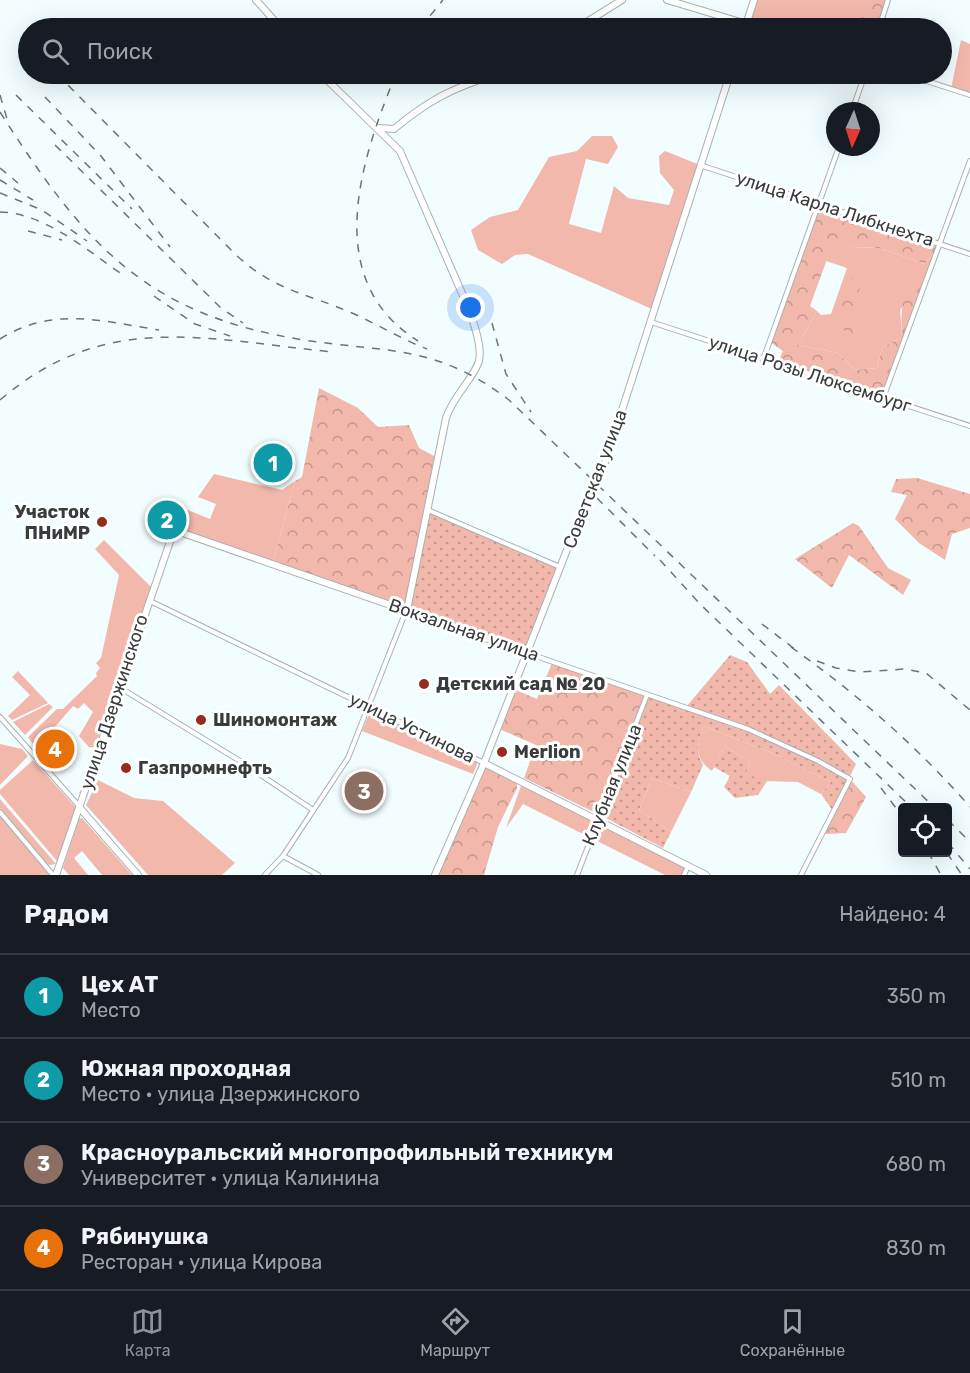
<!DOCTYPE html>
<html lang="ru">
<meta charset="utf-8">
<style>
:root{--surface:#171b24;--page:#242831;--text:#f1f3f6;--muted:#9ea1a6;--line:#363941;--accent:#8c9099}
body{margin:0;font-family:Rubik,sans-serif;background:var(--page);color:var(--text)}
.controls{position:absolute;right:18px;bottom:18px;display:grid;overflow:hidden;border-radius:6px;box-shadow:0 6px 24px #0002}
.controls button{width:54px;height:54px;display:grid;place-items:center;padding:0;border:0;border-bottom:2px solid var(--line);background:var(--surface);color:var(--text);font:30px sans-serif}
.compass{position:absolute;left:826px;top:102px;width:54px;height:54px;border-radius:50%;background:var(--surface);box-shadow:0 6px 24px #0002;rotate:183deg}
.you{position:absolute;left:471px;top:308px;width:21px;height:21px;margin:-15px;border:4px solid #fff;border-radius:50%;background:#1a73e8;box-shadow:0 0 0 9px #1a73e833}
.badge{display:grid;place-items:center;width:39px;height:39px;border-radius:50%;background:var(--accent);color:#fff;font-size:20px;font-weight:700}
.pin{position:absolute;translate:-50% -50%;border:3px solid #fff;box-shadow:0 2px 6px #0006}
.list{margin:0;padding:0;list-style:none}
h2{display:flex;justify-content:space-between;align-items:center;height:78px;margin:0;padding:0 24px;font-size:26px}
h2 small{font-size:20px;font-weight:400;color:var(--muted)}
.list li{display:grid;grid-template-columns:39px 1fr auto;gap:18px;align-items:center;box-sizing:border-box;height:84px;padding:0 24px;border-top:2px solid var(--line)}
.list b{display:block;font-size:22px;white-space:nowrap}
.list p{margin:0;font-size:20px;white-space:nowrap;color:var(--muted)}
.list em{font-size:20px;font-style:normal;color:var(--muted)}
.icon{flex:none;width:33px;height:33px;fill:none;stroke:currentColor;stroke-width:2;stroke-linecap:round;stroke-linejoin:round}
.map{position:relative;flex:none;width:970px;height:875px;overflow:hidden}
.search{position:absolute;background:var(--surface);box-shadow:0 6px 24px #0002;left:18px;right:18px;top:18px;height:66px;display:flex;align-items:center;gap:15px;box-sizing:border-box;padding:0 21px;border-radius:33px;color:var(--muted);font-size:22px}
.sheet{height:414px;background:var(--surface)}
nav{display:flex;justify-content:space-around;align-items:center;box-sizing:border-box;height:84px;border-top:2px solid var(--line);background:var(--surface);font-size:16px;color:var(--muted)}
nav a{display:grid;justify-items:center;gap:3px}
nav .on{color:var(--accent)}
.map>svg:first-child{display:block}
</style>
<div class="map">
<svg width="970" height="875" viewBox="0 0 970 875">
<defs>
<pattern id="forest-crowns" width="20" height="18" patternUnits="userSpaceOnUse" patternTransform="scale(1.5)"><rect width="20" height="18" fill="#f2b8ac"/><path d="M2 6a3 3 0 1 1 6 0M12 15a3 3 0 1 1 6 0" fill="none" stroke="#c5978d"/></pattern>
<pattern id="park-dots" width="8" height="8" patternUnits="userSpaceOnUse" patternTransform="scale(1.5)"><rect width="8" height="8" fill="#f2b8ac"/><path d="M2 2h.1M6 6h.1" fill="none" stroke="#c5978d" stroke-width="1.8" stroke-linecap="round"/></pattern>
</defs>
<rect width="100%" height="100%" fill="#f2fdff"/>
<g fill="#f2b8ac">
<path d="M754 0H888L879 28H762L747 24Z"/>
<path d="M961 40 970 44V95L951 89Z"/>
<path d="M592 136H612L618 147 608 164 586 159 569 224 601 233 614 186 628 198 669 205 674 190 660 173 659 156 665 151 700 165 654 310 528 254 515 255 502 264 478 250 471 230 490 217 518 210 549 157 577 151Z"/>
<path d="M835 236 852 247 879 248 925 264 941 244 932 268 900 310 902 337 882 348 877 368 855 370 838 353 798 345 817 311 821 315 831 314 847 268 826 261Z"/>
<path d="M214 474 282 490 295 481 273 562 174 530 183 508 210 519 216 504 198 497Z"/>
<path d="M104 540 151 587 95 748 89 747 79 736 93 712 84 703 78 709 73 706 48 735 45 734 33 744 28 737 57 709H63L97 676 96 673 100 668 96 663 101 658 119 575 95 549Z"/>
<path d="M18 671 48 703 12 720 8 716 30 695 12 677Z"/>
<path d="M49 704 53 707 25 735 13 722Z"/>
<path d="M371 710 478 762 473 774 362 731Z"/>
<path d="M704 726 768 751 831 782 821 794 798 782 763 781 746 774 750 762 725 746 712 771C694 759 696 744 704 726Z"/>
<path d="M0 744 22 749 28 756 0 785Z"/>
<path d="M33 760 76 808 57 861 0 794V790Z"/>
<path d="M652 778 691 792 671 832 639 810Z"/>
<path d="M98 780 134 798 163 801 235 863 222 875H148L86 805Z"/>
<path d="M521 786 597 822 594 835 600 824 686 869 683 875H665L523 804 506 828Z"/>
<path d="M0 799 56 864 49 865 46 863 0 808Z"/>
<path d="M0 812 53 875H0Z"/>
<path d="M82 818 132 875H102L82 851 74 858 88 875H69L63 868 79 819Z"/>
</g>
<g fill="url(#forest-crowns)">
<path d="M871 0H888L879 28H859L862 12Z"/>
<path d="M820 203 941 244 925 264 879 248 852 247 835 237 810 306 817 311 798 345 838 353 855 370 877 368 882 348 902 337C900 305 902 286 932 268L883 398 777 364 783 351 770 342Z"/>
<path d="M853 277 861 284 856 300 858 335 837 328C838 308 840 293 853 277Z"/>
<path d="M319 388 358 408 378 427 409 425 419 448 438 458 407 610 273 562 295 481 302 477Z"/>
<path d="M917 478 970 494V528L952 534 945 560 919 543 895 519 907 495 891 492 896 479Z"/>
<path d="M853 523 859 526 888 568 911 580 903 595 849 555 832 588 795 559Z"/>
<path d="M552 663 647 695 600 815 524 778 536 745 497 728 514 689 537 699Z"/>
<path d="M484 763 517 782V788L498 827 484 875H435Z"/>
<path d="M850 779 866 797 846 833 826 834 822 830Z"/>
</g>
<g fill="url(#park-dots)">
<path d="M428 510 560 567 526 652 407 610Z"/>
<path d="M730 655 747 662 770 694 779 685 856 764 833 811 821 794 831 782 768 751 704 726C698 740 695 752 703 765L691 792 652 778 639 810 671 832 663 848 602 816 647 695 686 707Z"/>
<path d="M725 746 750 762 746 774 767 781 758 795 735 798 724 787 730 776 714 767Z"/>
</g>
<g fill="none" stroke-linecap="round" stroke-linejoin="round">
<defs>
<g id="street">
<path d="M747 24 762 28"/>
<path d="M879 28 888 0"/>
<path d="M905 74 970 95"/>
<path d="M852 111 865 74"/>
<path d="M700 165 970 254"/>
<path d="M651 322 970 426"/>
<path d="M763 360 839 147"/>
<path d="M883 398 970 161"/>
<path d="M428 510 560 567"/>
<path d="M150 601 484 763"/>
<path d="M527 653 748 729 818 761 850 779 801 875"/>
<path d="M119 687 240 761 313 810"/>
<path d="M0 717 79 806"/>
<path d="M0 812 53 875"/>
<path d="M283 856 318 875"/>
<path d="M265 875 283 856 348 758 406 611"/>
<path d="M577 875 647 695"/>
<path d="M684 875 688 866"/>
</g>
<g id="secondary">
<path d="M256 0 281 28"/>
<path d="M667 0 747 24"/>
<path d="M577 28 622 0"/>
<path d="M745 28 754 0"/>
<path d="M321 74 400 151 471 314C475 329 482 346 479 361 474 378 453 396 446 418L407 610"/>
<path d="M379 128 394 129C430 99 453 88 497 74"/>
<path d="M484 763 706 875"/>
<path d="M79 807 138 875"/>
<path d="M56 875 174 530 526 652"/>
<path d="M435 875 484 763 584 506 606 460 730 74"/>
</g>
</defs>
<use href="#street" stroke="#a6b1b2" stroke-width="6"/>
<use href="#secondary" stroke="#a6b1b2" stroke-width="8"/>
<use href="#street" stroke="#fff" stroke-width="4"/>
<use href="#secondary" stroke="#fff" stroke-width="6"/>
<g stroke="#6e7475" stroke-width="1.5" stroke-dasharray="8 8" stroke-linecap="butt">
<path d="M420 28 443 0"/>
<path d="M57 74 236 255C275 291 306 293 352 313 377 324 401 339 427 349"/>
<path d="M396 74C361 159 320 280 418 341"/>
<path d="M0 95 7 119"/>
<path d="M16 95 132 209"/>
<path d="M45 97 101 156 170 247"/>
<path d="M0 112C83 242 144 315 304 340 388 353 436 344 509 400L935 808"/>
<path d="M55 145 221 308 243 323"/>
<path d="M0 168 18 183"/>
<path d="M0 180 33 200"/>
<path d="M0 193 42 210 87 241"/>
<path d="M0 212C45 213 88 251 123 275"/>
<path d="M28 231 62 240"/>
<path d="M154 296 195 324 230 336"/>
<path d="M492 323 506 374 531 412"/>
<path d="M0 339C53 306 101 321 159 330"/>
<path d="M0 400C106 309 207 340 334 352"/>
<path d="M597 498 655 556"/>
<path d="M660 560 700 604 912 808"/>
<path d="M762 624 796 650"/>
<path d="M791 647C856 693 918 747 970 807"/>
<path d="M817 661 836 668 860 672 905 669 926 673 970 710"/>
<path d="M881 788 902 816"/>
<path d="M948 820 970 842"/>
<path d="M948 843 970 869"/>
<path d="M928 852 941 875"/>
<path d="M947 853 962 875"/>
</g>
</g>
<g fill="#952b1d" stroke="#fff" stroke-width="2">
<circle cx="102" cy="522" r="6"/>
<circle cx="424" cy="684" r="6"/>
<circle cx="201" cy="720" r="6"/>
<circle cx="502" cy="752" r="6"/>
<circle cx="126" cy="768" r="6"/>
</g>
<g text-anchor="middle" stroke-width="6" stroke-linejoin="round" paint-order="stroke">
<g font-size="18" fill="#383c3d" stroke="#fff">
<text transform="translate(835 209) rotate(18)" y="6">улица Карла Либкнехта</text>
<text transform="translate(810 374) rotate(18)" y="6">улица Розы Люксембург</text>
<text transform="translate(595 479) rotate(-69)" y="6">Советская улица</text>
<text transform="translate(464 630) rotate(19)" y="6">Вокзальная улица</text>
<text transform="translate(114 702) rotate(-72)" y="6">улица Дзержинского</text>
<text transform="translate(412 728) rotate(26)" y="6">улица Устинова</text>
<text transform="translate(612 785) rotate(-68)" y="6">Клубная улица</text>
</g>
<g font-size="18" font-weight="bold" fill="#383c3d" stroke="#fff" text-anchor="start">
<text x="90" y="518" text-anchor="end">Участок<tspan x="90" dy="21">ПНиМР</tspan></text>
<text x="436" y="690">Детский сад № 20</text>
<text x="213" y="726">Шиномонтаж</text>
<text x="514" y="758">Merlion</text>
<text x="138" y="774">Газпромнефть</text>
</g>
</g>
</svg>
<div class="controls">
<button><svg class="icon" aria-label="locate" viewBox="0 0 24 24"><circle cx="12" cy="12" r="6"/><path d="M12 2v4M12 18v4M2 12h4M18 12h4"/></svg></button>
</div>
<svg class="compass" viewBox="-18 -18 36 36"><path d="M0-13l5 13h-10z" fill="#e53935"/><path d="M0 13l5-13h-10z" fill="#9ea1a6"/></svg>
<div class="you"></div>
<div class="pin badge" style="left:273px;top:463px;background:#0f9aa8">1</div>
<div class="pin badge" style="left:167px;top:520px;background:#0f9aa8">2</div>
<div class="pin badge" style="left:364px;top:791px;background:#8d6e63">3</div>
<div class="pin badge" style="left:55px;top:749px;background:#e8710a">4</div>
<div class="search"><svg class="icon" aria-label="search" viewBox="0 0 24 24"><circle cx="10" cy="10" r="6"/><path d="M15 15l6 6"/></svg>Поиск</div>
</div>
<section class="sheet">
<h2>Рядом<small>Найдено: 4</small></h2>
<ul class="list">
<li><span class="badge" style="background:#0f9aa8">1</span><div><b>Цех АТ</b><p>Место</p></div><em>350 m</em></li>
<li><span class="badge" style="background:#0f9aa8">2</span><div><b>Южная проходная</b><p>Место · улица Дзержинского</p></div><em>510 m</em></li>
<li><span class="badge" style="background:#8d6e63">3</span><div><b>Красноуральский многопрофильный техникум</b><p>Университет · улица Калинина</p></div><em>680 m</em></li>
<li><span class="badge" style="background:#e8710a">4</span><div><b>Рябинушка</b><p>Ресторан · улица Кирова</p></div><em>830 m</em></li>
</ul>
</section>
<nav>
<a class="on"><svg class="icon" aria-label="map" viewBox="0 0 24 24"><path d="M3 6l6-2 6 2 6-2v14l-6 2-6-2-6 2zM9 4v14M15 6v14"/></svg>Карта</a>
<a><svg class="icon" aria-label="directions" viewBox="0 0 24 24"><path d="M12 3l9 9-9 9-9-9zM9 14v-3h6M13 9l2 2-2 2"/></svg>Маршрут</a>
<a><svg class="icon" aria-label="saved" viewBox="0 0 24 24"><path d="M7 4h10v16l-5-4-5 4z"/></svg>Сохранённые</a>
</nav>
